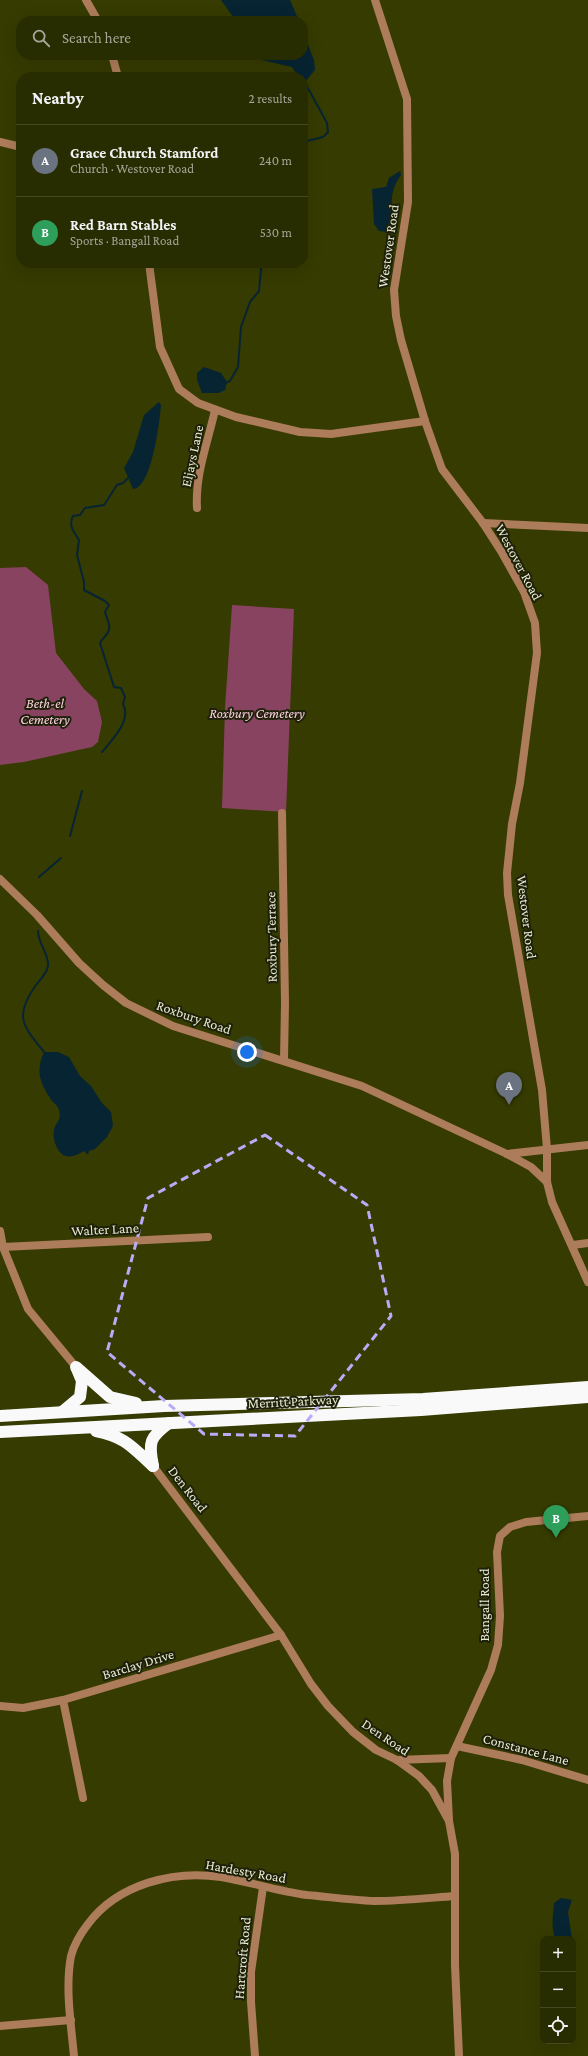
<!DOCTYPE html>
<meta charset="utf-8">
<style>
:root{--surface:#282c01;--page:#30340b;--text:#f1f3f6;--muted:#a5a799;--line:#444823;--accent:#8bbbb9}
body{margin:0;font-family:"Crimson Pro",serif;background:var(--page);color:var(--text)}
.controls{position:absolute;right:12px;bottom:12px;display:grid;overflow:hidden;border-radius:8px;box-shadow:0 4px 16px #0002}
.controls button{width:36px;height:36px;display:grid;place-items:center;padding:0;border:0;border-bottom:1px solid var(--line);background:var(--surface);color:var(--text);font:20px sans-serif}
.you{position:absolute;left:247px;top:1052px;width:14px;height:14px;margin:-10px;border:3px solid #fff;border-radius:50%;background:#1a73e8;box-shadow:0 0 0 6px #1a73e833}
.badge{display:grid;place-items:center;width:26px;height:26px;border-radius:50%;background:var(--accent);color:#fff;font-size:13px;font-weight:700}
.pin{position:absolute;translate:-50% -33px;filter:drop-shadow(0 1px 2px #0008)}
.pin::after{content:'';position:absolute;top:21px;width:14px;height:12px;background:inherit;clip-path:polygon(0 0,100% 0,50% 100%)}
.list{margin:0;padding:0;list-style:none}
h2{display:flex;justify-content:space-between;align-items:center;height:52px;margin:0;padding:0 16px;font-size:17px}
h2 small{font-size:13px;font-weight:400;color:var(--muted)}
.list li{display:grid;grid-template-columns:26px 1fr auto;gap:12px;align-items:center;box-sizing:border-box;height:72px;padding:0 16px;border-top:1px solid var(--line)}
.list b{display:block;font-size:15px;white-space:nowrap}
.list p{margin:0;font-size:13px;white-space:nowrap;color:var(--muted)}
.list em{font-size:13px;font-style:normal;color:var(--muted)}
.icon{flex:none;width:22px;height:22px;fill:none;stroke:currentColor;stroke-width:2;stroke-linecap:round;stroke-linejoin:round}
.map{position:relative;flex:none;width:588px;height:2056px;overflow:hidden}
.search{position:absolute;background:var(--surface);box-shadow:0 4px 16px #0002;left:16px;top:16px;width:292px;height:44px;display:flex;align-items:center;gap:10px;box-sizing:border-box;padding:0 14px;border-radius:16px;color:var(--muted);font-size:15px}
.panel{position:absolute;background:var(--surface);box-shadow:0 4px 16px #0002;left:16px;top:72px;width:292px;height:196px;border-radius:16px}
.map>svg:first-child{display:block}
</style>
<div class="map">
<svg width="588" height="2056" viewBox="0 0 588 2056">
<rect width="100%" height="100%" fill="#363b01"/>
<g fill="#884360">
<path d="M26 567 48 585 56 653 84 689 97 701 102 722 98 742 92 747 24 762 0 765V568Z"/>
<path d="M232 605 294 609 286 812 222 808 225 708Z"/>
</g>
<g fill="#072433">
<path d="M221 0H290L299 21H236Z"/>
<path d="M303 32 314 60 315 70 305 82 303 81V77H298L292 67 257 59 255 55H303Z"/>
<path d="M400 171 401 175C387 194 393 209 392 230L387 232 379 231 374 224 372 189 386 187 389 178Z"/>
<path d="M204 367 221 373 227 382 225 390 219 393H202L197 380V373Z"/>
<path d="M159 402 161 405C160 419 152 489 133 489L124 468 133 452 144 415Z"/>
<path d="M44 1052H58L69 1057 80 1076 91 1086 102 1103 111 1112 113 1126 107 1137 95 1149 89 1151 88 1155 84 1151C78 1154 72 1158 66 1156 57 1154 52 1138 54 1130 56 1121 62 1121 59 1110 57 1104 53 1103 50 1098 39 1081 36 1070 44 1052Z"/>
<path d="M561 1898 572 1900 568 1912 572 1939H555C551 1927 553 1915 554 1903Z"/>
</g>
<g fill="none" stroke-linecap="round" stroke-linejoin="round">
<g stroke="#072433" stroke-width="2">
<path d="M303 79 327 123 328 132 323 137 303 142"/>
<path d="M225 383 230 381 238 367 241 327 250 302 259 291 261 269 263 263"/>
<path d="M102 752C112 740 132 720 123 704L125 697 121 688 114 687 100 643C102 638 104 639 106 635 113 627 107 620 105 612L109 605 105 601 84 590V582L77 555 79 540C74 532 68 526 73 516L80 515 85 508 104 505 117 485 123 483 129 477"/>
<path d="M70 836 82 791"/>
<path d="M39 877 61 858"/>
<path d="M38 931C38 944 49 953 48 966 47 973 40 980 36 985 14 1016 22 1025 44 1052"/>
</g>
<g stroke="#ad7c5b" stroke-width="8">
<path d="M86 0 98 21"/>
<path d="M375 0 407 99 408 202 394 290 396 316 401 340 425 421 442 469 483 523 501 551 524 592 535 623 537 653 520 783 512 824 507 873 508 895 542 1090 547 1149V1182L552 1202 588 1282"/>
<path d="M112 55 118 77"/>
<path d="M0 142 21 147"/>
<path d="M149 263 160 347 179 389 198 403 236 417 300 432 331 434 425 421"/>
<path d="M197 508C195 474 208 442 215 410"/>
<path d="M483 523 588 528"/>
<path d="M282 813 285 1003 284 1060"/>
<path d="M0 879 37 915 79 963 103 985 126 1003 173 1026 362 1086 507 1154 531 1167 547 1182"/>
<path d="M507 1154 588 1145"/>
<path d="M0 1231 3 1247 28 1309 76 1367"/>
<path d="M573 1245 588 1243"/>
<path d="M3 1247 208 1237"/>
<path d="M153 1466 281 1635 311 1684 328 1706 353 1732 376 1750 397 1760 419 1776 432 1790 449 1821 455 1854V1965L459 2056"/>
<path d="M63 1700 83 1798"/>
<path d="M0 1706 23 1708 63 1700 281 1635"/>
<path d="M457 1746 522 1760 588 1780"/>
<path d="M397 1760 451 1758"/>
<path d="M449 1820 447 1781 451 1758 491 1670 498 1645 500 1616 497 1552 500 1536 510 1527 526 1522 588 1516"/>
<path d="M0 2026 71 2020"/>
<path d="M74 2056C71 2024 65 1988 71 1956 74 1945 81 1933 88 1924 118 1884 173 1870 221 1877 250 1882 278 1891 307 1895 329 1897 351 1900 374 1901 401 1901 428 1898 455 1896"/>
<path d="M255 2056 251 2002V1972L263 1887"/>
</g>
<g stroke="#f9f9f9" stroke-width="12">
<path d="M76 1367 110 1397 136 1403"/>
<path d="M62 1412 80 1397 82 1381 77 1369"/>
<path d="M0 1416 164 1406 423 1399 588 1387"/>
<path d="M96 1431C126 1437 132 1447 153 1466"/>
<path d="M0 1432 421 1410 588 1397"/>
<path d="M153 1466C148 1442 150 1437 169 1423"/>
</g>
</g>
<path fill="none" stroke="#bbaaf6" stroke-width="3" stroke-dasharray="8 5" stroke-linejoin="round" d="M265 1135 367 1205 391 1316 295 1436 204 1434 107 1352 148 1198Z"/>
<g text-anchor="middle" stroke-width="4" stroke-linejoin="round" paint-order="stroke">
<g font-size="14" fill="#e7ecd0" stroke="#1e200a">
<text transform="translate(388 246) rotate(-82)" y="5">Westover Road</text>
<text transform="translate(192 456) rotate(-78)" y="5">Eljays Lane</text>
<text transform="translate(519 562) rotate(62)" y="5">Westover Road</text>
<text transform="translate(527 917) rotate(83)" y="5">Westover Road</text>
<text transform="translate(271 937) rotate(-91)" y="5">Roxbury Terrace</text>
<text transform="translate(194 1017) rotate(19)" y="5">Roxbury Road</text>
<text transform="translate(105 1229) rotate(-3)" y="5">Walter Lane</text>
<text transform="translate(293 1401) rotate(-3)" y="5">Merritt Parkway</text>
<text transform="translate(188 1489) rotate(52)" y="5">Den Road</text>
<text transform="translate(484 1605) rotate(-90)" y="5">Bangall Road</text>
<text transform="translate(138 1664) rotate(-17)" y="5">Barclay Drive</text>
<text transform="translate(386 1737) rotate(34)" y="5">Den Road</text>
<text transform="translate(526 1749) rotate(15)" y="5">Constance Lane</text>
<text transform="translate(246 1871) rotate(10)" y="5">Hardesty Road</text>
<text transform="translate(242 1958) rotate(-85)" y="5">Hartcroft Road</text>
</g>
<g font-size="14" font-style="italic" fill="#fed0e1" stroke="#1e200a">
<text x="45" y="708">Beth-el<tspan x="45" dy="16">Cemetery</tspan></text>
<text x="257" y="718">Roxbury Cemetery</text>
</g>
</g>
</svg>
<div class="controls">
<button>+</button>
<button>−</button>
<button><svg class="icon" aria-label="locate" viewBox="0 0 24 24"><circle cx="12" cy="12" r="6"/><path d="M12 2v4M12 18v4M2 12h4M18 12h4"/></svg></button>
</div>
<div class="you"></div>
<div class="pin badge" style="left:509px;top:1105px;background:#6b7280">A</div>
<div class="pin badge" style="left:556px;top:1538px;background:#2e9e5b">B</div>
<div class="search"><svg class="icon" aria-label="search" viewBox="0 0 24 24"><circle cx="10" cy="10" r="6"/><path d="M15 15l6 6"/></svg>Search here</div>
<section class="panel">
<h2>Nearby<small>2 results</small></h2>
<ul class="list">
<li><span class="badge" style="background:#6b7280">A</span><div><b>Grace Church Stamford</b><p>Church · Westover Road</p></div><em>240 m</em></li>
<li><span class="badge" style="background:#2e9e5b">B</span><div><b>Red Barn Stables</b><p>Sports · Bangall Road</p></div><em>530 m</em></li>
</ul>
</section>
</div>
